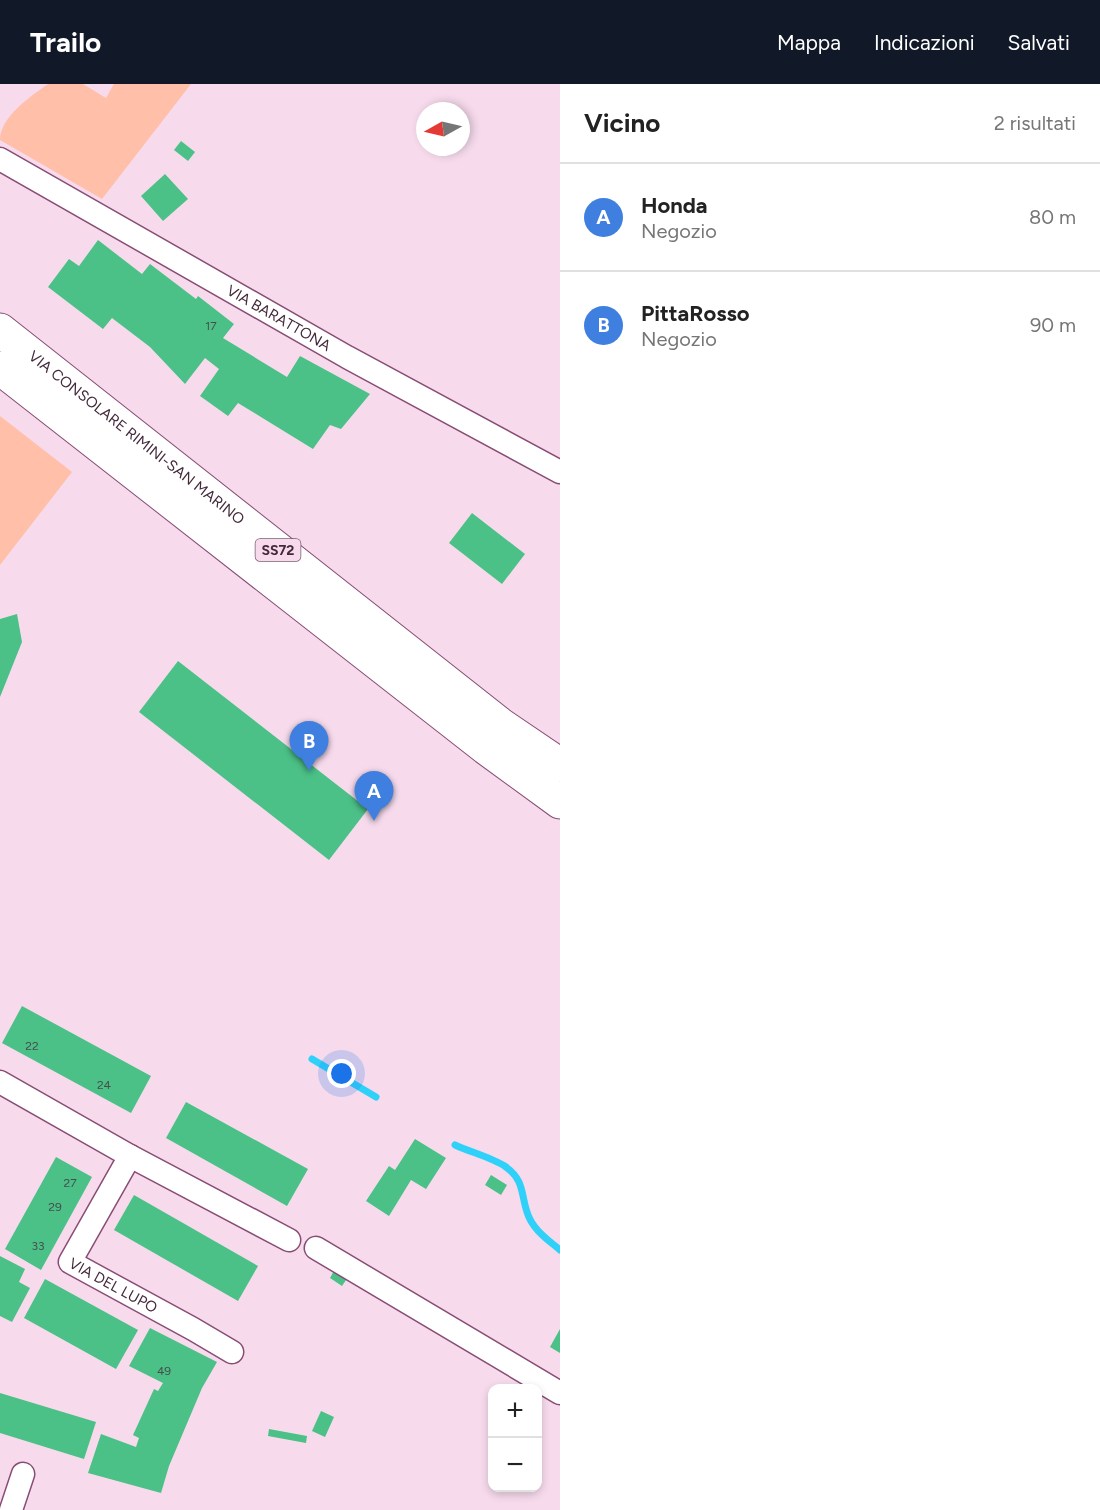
<!DOCTYPE html>
<html lang="it">
<meta charset="utf-8">
<style>
:root{--surface:#fff;--page:#f2f2f2;--text:#222;--muted:#767676;--line:#e0e0e0;--accent:#111827}
body{margin:0;font-family:Figtree,sans-serif;background:var(--page);color:var(--text)}
.controls{position:absolute;right:18px;bottom:18px;display:grid;overflow:hidden;border-radius:12px;box-shadow:0 3px 9px #0003}
.controls button{width:54px;height:54px;display:grid;place-items:center;padding:0;border:0;border-bottom:2px solid var(--line);background:var(--surface);color:var(--text);font:30px sans-serif}
.compass{position:absolute;left:416px;top:18px;width:54px;height:54px;border-radius:50%;background:var(--surface);box-shadow:0 3px 9px #0003;rotate:262deg}
.you{position:absolute;left:342px;top:990px;width:21px;height:21px;margin:-15px;border:4px solid #fff;border-radius:50%;background:#1a73e8;box-shadow:0 0 0 9px #1a73e833}
.badge{display:grid;place-items:center;width:39px;height:39px;border-radius:50%;background:var(--accent);color:#fff;font-size:20px;font-weight:700}
.pin{position:absolute;translate:-50% -50px;filter:drop-shadow(0 2px 3px #0008)}
.pin::after{content:'';position:absolute;top:32px;width:21px;height:18px;background:inherit;clip-path:polygon(0 0,100% 0,50% 100%)}
.list{margin:0;padding:0;list-style:none}
h2{display:flex;justify-content:space-between;align-items:center;height:78px;margin:0;padding:0 24px;font-size:26px}
h2 small{font-size:20px;font-weight:400;color:var(--muted)}
.list li{display:grid;grid-template-columns:39px 1fr auto;gap:18px;align-items:center;box-sizing:border-box;height:108px;padding:0 24px;border-top:2px solid var(--line)}
.list b{display:block;font-size:22px;white-space:nowrap}
.list p{margin:0;font-size:20px;white-space:nowrap;color:var(--muted)}
.list em{font-size:20px;font-style:normal;color:var(--muted)}
.map{position:relative;flex:none;width:560px;height:1426px;overflow:hidden}
header{display:flex;align-items:center;gap:36px;box-sizing:border-box;height:84px;padding:0 30px;background:var(--accent);color:#fff}
header strong{font-size:28px}
nav{display:flex;gap:33px;margin-inline-start:auto;font-size:21px}
main{display:flex}
aside{flex:1;background:var(--surface)}
.map>svg:first-child{display:block}
</style>
<header>
<strong>Trailo</strong>
<nav><a>Mappa</a><a>Indicazioni</a><a>Salvati</a></nav>
</header>
<main>
<div class="map">
<svg width="560" height="1426" viewBox="0 0 560 1426">
<rect width="100%" height="100%" fill="#f7dbed"/>
<g fill="#ffbfa9">
<path d="M48 0H83L106 14 114 0H191L102 115 0 56C0 33 31 12 48 0Z"/>
<path d="M0 332 72 388 0 481Z"/>
</g>
<g fill="none" stroke-linecap="round" stroke-linejoin="round">
<g stroke="#30d1f8" stroke-width="7">
<path d="M312 975 376 1013"/>
<path d="M455 1061C470 1068 493 1074 506 1083 524 1096 521 1110 527 1128 532 1145 547 1155 560 1166"/>
</g>
</g>
<g fill="#4bc087">
<path d="M181 57 195 68 188 77 174 66Z"/>
<path d="M165 90 188 115 163 137 141 112Z"/>
<path d="M98 156 142 190 150 180 196 215 198 212 234 240 223 254 287 293 300 272 370 310 341 345 330 341 313 365 238 319 228 332 200 312 219 285 205 274 185 300 150 263 112 234 103 245 48 203 69 175 79 182Z"/>
<path d="M472 429 525 470 502 500 449 459Z"/>
<path d="M17 530 22 558 0 613V535Z"/>
<path d="M178 577 368 725 329 776 139 628Z"/>
<path d="M22 922 151 992 131 1029 2 959Z"/>
<path d="M186 1018 308 1085 287 1122 166 1054Z"/>
<path d="M415 1055 446 1074 426 1105 411 1096 389 1132 366 1117 389 1082 395 1086Z"/>
<path d="M56 1073 92 1093 41 1186 5 1165Z"/>
<path d="M491 1091 507 1101 501 1111 485 1101Z"/>
<path d="M134 1111 258 1182 238 1217 114 1146Z"/>
<path d="M0 1172 25 1185 19 1198 30 1204 12 1238 0 1232Z"/>
<path d="M335 1185 348 1193 342 1202 330 1194Z"/>
<path d="M45 1195 138 1246 116 1285 24 1234Z"/>
<path d="M150 1244 217 1278 202 1304 169 1382 161 1409 88 1389 101 1350 136 1363 139 1354 133 1351 154 1305 158 1307 163 1299 129 1282Z"/>
<path d="M560 1245V1269L550 1263Z"/>
<path d="M0 1309 96 1338 84 1375 0 1349Z"/>
<path d="M321 1327 334 1333 325 1353 312 1347Z"/>
<path d="M269 1345 307 1352 306 1359 268 1352Z"/>
</g>
<g fill="none" stroke-linecap="round" stroke-linejoin="round">
<defs>
<g id="street">
<path id="s1" d="M0 75 347 273 560 388"/>
<path d="M0 998 130 1072 289 1156"/>
<path id="s2" d="M130 1072 70 1178 193 1245 232 1268"/>
<path d="M316 1164 560 1309"/>
<path d="M11 1426 23 1390"/>
</g>
<g id="primary">
<path id="s3" d="M0 246 501 641 560 681"/>
<path d="M0 284 486 664 560 718"/>
</g>
</defs>
<use href="#street" stroke="#884d76" stroke-width="25"/>
<use href="#primary" stroke="#884d76" stroke-width="35"/>
<use href="#street" stroke="#fff" stroke-width="22"/>
<use href="#primary" stroke="#fff" stroke-width="33"/>
</g>
<g text-anchor="middle" stroke-width="4.5" stroke-linejoin="round" paint-order="stroke">
<g font-size="12" fill="#464f4e">
<text x="211" y="246">17</text>
<text x="32" y="966">22</text>
<text x="104" y="1005">24</text>
<text x="70" y="1103">27</text>
<text x="55" y="1127">29</text>
<text x="38" y="1166">33</text>
<text x="164" y="1291">49</text>
</g>
<rect fill="#f7dbed" stroke="#7a5e70" stroke-width="1.5" x="255.5" y="455" width="45" height="22" rx="4.5"/>
<g font-size="14" font-weight="bold" fill="#44293b">
<text x="278" y="471">SS72</text>
</g>
<g font-size="15" fill="#44293b" stroke="#f7dbed">
<text dy="5" stroke="none"><textPath href="#s1" startOffset="321">VIA BARATTONA</textPath></text>
<text dy="5" stroke="none"><textPath href="#s3" startOffset="174">VIA CONSOLARE RIMINI-SAN MARINO</textPath></text>
<text dy="5" stroke="none"><textPath href="#s2" startOffset="171">VIA DEL LUPO</textPath></text>
</g>
</g>
</svg>
<div class="controls">
<button>+</button>
<button>−</button>
</div>
<svg class="compass" viewBox="-18 -18 36 36"><path d="M0-13l5 13h-10z" fill="#e53935"/><path d="M0 13l5-13h-10z" fill="#767676"/></svg>
<div class="you"></div>
<div class="pin badge" style="left:374px;top:737px;background:#3f7fe0">A</div>
<div class="pin badge" style="left:309px;top:687px;background:#3f7fe0">B</div>
</div>
<aside>
<h2>Vicino<small>2 risultati</small></h2>
<ul class="list">
<li><span class="badge" style="background:#3f7fe0">A</span><div><b>Honda</b><p>Negozio</p></div><em>80 m</em></li>
<li><span class="badge" style="background:#3f7fe0">B</span><div><b>PittaRosso</b><p>Negozio</p></div><em>90 m</em></li>
</ul>
</aside>
</main>
